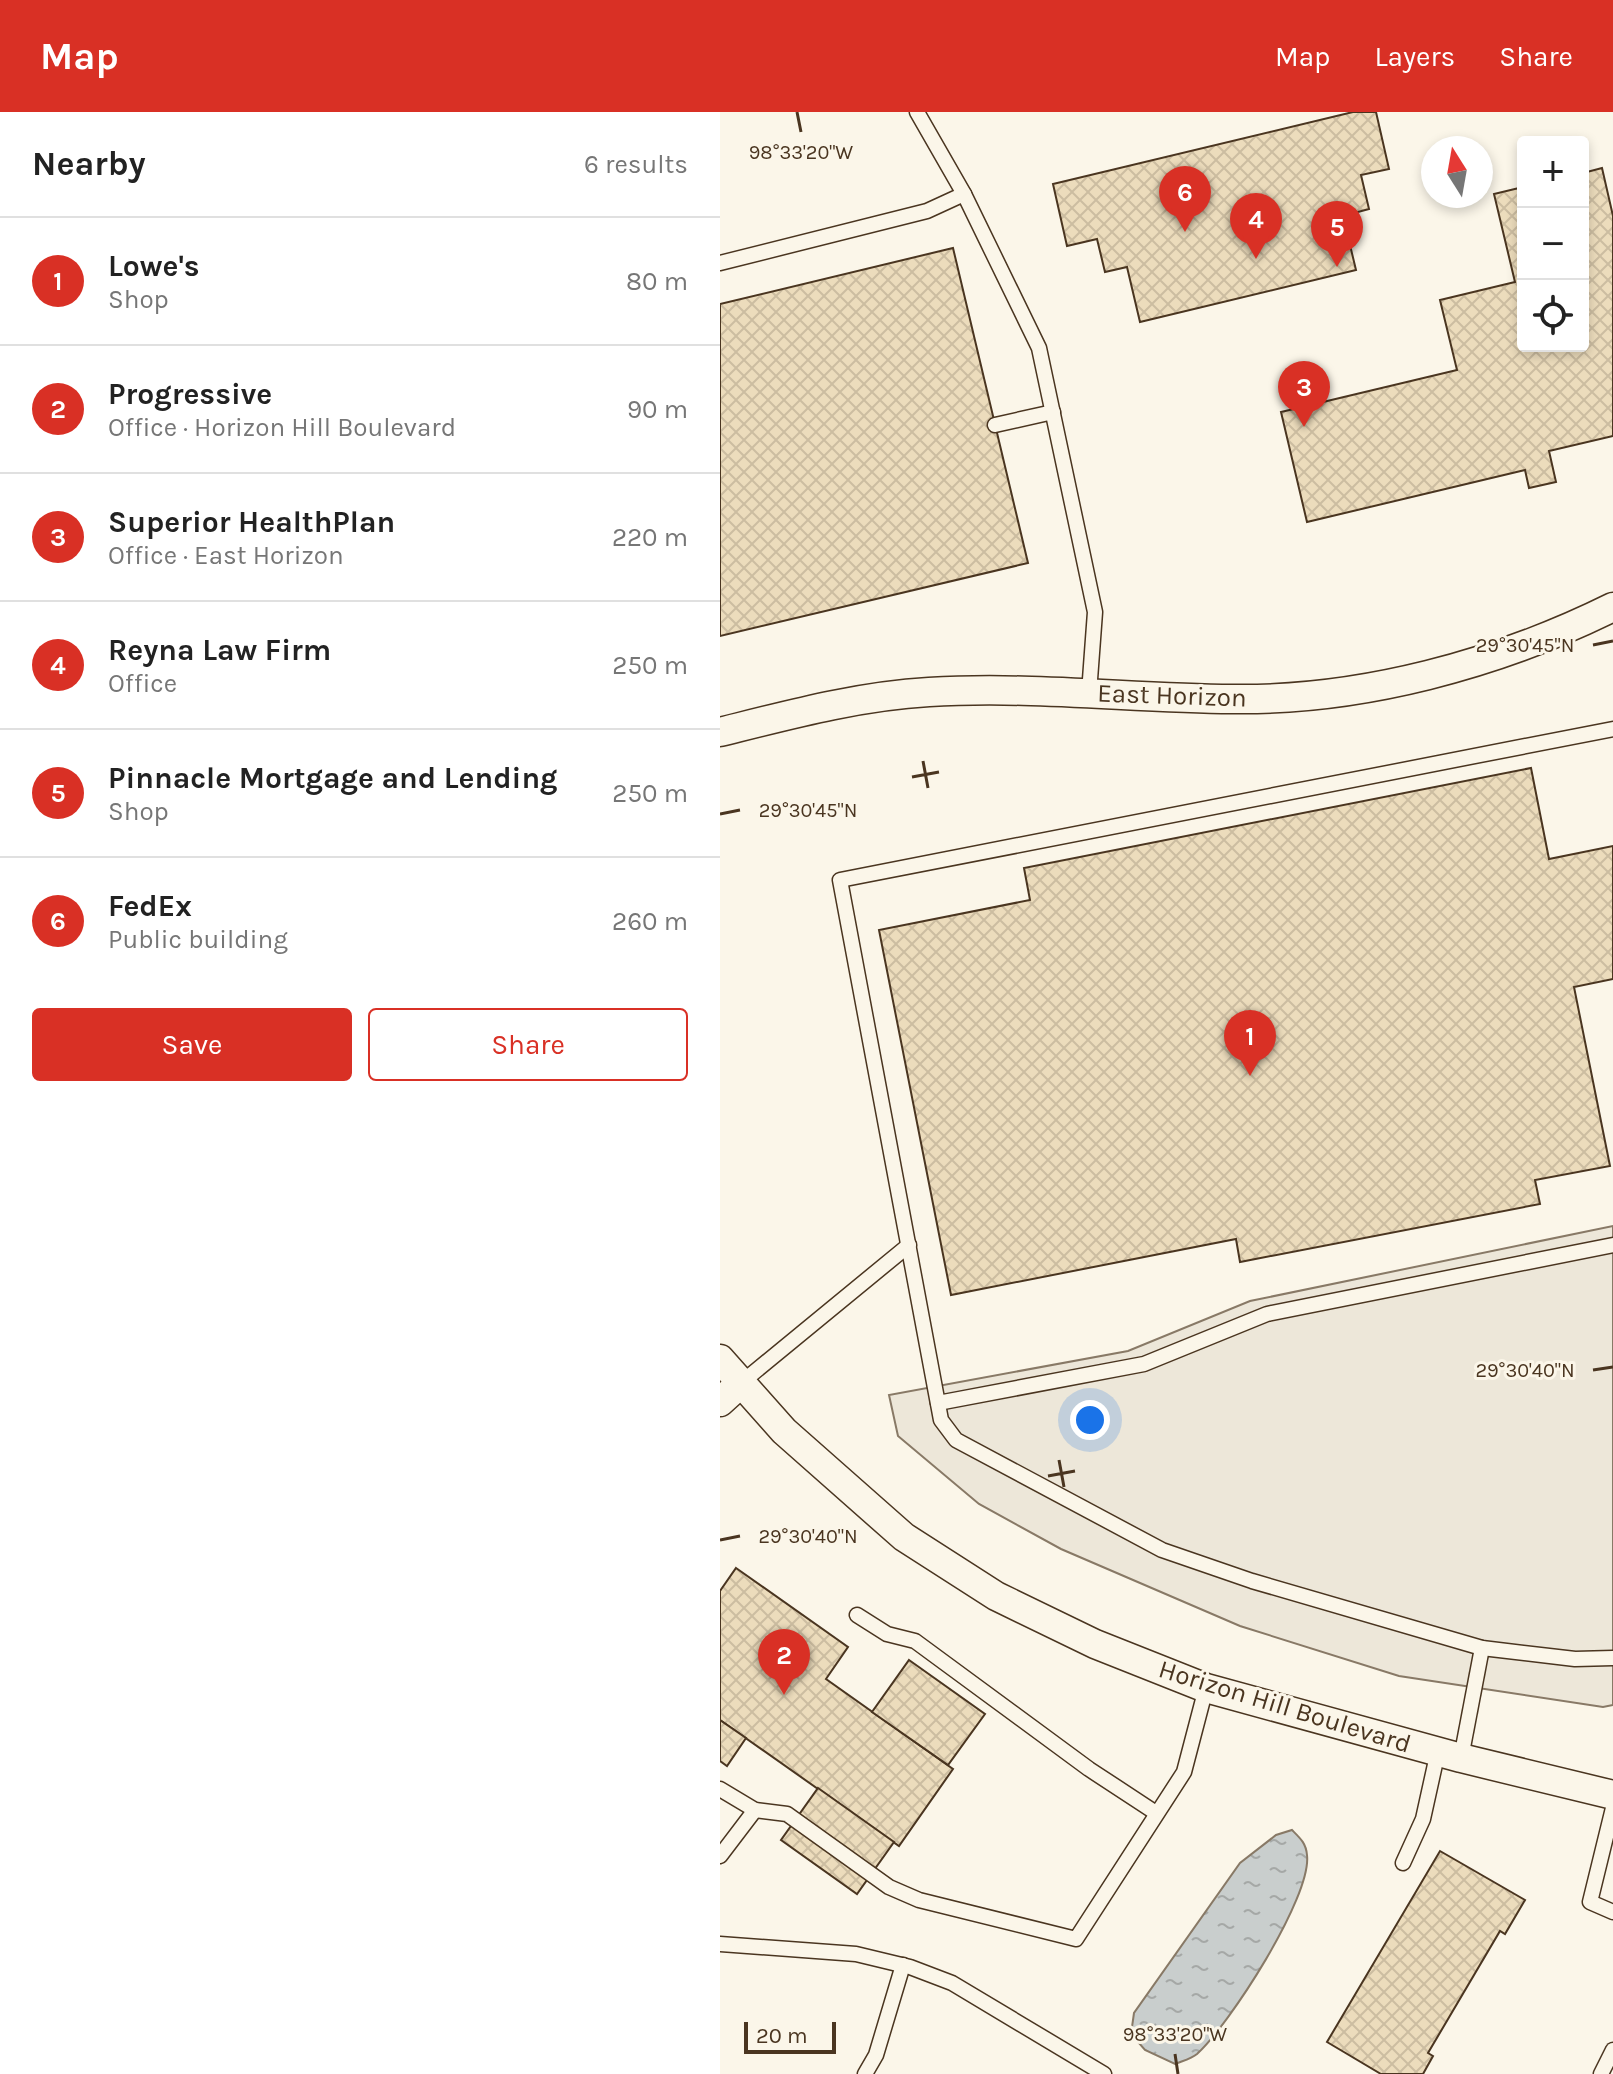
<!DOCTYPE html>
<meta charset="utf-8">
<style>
:root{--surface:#fff;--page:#f6f6f6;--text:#222;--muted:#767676;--line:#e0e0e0;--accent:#d93025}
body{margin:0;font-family:Karla,sans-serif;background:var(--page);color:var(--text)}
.controls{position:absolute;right:24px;top:24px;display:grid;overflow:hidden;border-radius:8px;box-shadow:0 4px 12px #0003}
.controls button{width:72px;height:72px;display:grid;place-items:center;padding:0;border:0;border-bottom:2px solid var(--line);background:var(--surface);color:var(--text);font:40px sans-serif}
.compass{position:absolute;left:701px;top:24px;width:72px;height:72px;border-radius:50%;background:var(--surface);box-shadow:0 4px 12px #0003;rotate:349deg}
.scale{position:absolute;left:24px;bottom:20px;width:92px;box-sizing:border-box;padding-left:8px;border:4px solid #4a3520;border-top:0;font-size:22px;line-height:28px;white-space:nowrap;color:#4a3520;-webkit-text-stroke:6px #fbf6e9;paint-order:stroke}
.you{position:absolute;left:370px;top:1308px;width:28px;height:28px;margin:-20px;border:6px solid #fff;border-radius:50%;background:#1a73e8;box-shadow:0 0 0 12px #1a73e833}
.badge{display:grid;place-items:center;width:52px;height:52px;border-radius:50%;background:var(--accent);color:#fff;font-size:26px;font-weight:700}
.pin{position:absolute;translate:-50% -66px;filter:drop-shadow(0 2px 4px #0008)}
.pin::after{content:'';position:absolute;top:42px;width:28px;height:24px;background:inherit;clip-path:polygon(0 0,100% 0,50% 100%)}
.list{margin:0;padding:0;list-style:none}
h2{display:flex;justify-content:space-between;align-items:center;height:104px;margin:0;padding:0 32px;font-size:34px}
h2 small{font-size:26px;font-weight:400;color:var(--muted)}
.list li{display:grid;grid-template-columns:52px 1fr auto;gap:24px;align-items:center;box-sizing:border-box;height:128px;padding:0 32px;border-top:2px solid var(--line)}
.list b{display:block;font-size:30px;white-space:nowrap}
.list p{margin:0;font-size:26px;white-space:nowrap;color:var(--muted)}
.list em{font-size:26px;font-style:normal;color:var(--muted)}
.actions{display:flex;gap:16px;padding:24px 32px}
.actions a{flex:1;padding:18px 0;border:2px solid var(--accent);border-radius:8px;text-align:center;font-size:28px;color:var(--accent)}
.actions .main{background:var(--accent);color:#fff}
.icon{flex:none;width:44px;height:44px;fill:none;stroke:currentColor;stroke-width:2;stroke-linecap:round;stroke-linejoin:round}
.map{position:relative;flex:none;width:893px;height:1962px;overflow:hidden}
header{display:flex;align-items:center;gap:48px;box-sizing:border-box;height:112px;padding:0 40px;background:var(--accent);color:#fff}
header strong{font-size:38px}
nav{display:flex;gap:44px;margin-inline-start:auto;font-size:28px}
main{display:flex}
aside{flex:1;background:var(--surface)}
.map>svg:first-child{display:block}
</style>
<header>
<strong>Map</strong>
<nav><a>Map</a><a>Layers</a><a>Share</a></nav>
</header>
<main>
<aside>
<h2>Nearby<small>6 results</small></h2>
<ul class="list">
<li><span class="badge">1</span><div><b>Lowe's</b><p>Shop</p></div><em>80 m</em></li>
<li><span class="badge">2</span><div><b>Progressive</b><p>Office · Horizon Hill Boulevard</p></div><em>90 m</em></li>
<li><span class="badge">3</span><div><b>Superior HealthPlan</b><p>Office · East Horizon</p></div><em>220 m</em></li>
<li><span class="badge">4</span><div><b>Reyna Law Firm</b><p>Office</p></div><em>250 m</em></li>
<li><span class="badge">5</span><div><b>Pinnacle Mortgage and Lending</b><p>Shop</p></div><em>250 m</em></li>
<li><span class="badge">6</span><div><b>FedEx</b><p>Public building</p></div><em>260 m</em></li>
</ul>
<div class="actions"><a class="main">Save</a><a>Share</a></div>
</aside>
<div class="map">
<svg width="893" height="1962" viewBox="0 0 893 1962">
<defs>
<pattern id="water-ripples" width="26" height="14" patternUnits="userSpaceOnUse" patternTransform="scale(2)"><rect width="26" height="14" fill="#c9cecd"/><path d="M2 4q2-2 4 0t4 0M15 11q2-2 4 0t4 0" fill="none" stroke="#a5a8a6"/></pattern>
<pattern id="building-cross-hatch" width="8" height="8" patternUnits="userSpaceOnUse" patternTransform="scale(2)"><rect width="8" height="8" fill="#ecdcbc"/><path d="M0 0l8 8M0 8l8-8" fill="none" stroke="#ccbda1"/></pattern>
</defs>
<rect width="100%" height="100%" fill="#fbf6e9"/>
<path fill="#ede7d9" stroke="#887966" stroke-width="2" d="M893 1114V1593L883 1595 679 1564 520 1514 341 1437 259 1392 178 1324 169 1283 408 1239 530 1189Z"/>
<path fill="url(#water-ripples)" stroke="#887966" stroke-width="2" d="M572 1718C580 1726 586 1731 587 1743 592 1785 509 1913 477 1942 471 1947 462 1949 455 1952L425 1938 411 1922 414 1901 520 1751 556 1723Z"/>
<g fill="url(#building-cross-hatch)" stroke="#4a3520" stroke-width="2">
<path d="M633 0H656L669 57 641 63 649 97 623 104 636 158 420 210 407 155 385 160 377 127 347 134 333 72Z"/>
<path d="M882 56 893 104V324L829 339 836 370 809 376 805 358 587 410 561 300 737 258 720 188 795 170 774 82 803 75V234H863V61Z"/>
<path d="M233 136 308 451 0 524V192Z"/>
<path d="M811 656 829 747 893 734V867L854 875 890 1054 815 1068 820 1092 520 1150 516 1127 231 1183 159 818 310 788 304 756Z"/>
<path d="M16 1456 128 1535 106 1567 233 1657 179 1734 0 1608V1479Z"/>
<path d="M189 1548 265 1602 228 1653 152 1600Z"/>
<path d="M0 1608 26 1626 7 1654 0 1649Z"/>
<path d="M98 1676 174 1730 137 1782 61 1728Z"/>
<path d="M720 1739 805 1788 785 1822 780 1819 708 1941 713 1944 703 1962H661L607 1930Z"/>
</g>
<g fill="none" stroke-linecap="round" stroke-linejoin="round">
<defs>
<g id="service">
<path d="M197 0 244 82 319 236 375 500 369 581"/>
<path d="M0 151 207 99 244 82"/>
<path d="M275 313 333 300"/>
<path d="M893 617 120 768 221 1308 236 1328 442 1438 532 1469 762 1536 855 1547 893 1546"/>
<path d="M21 1271 189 1133"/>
<path d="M218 1291 424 1252 547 1202 893 1133"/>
<path d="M137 1503 167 1522 195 1529 369 1657 436 1701"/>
<path d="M741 1646 762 1536"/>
<path d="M0 1677 35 1698 67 1702 169 1775 199 1788 356 1827 464 1660 486 1576"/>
<path d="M893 1696 870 1790 893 1800"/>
<path d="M0 1744 35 1698"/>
<path d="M683 1751 703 1707 718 1639"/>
<path d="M0 1832 136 1842 190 1855 232 1871 384 1962"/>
<path d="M145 1962 156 1943 183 1853"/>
<path d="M881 1962 893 1938"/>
</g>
<g id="minor">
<path d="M0 620C68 603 138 584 209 580 310 574 411 586 512 587 641 589 778 552 893 495"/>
<path d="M0 1247 64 1319 184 1425 276 1484 375 1532 486 1576 741 1646 893 1683"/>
<path d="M0 1290 21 1271"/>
</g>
</defs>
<use href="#service" stroke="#4a3520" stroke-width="17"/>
<use href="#minor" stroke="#4a3520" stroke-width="31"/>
<use href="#service" stroke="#fbf6e9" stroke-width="14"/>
<use href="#minor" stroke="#fbf6e9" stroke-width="28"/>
</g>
<path fill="none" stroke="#4a3520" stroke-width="3" d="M77 0 81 20M873 533 893 529M203 649 208 676M192 665 219 660M0 702 20 698M873 1258 893 1255M339 1348 344 1375M328 1364 355 1359M0 1428 20 1424M455 1942 458 1962"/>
<g text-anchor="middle" stroke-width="6" stroke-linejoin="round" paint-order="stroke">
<g font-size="26" fill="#4a3520" stroke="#fbf6e9">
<text transform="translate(452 583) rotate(2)" y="9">East Horizon</text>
<text transform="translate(565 1594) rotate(17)" y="9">Horizon Hill Boulevard</text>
</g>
</g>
<g font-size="20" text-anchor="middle" fill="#4a3520" stroke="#fbf6e9" stroke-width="6" stroke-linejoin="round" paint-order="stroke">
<text x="81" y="47">98°33'20"W</text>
<text x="805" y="540">29°30'45"N</text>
<text x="88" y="705">29°30'45"N</text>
<text x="805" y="1265">29°30'40"N</text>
<text x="88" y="1431">29°30'40"N</text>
<text x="455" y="1929">98°33'20"W</text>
</g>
</svg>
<div class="controls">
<button>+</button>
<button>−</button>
<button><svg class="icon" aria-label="locate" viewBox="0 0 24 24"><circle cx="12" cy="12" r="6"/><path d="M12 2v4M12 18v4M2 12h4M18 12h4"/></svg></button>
</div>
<svg class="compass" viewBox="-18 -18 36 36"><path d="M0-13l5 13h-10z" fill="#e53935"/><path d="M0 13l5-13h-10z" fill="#767676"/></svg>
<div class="scale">20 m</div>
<div class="you"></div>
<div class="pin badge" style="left:530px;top:964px">1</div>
<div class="pin badge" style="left:64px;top:1583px">2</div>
<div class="pin badge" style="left:584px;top:315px">3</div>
<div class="pin badge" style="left:536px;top:147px">4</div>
<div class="pin badge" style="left:617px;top:155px">5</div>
<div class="pin badge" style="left:465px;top:120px">6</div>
</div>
</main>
